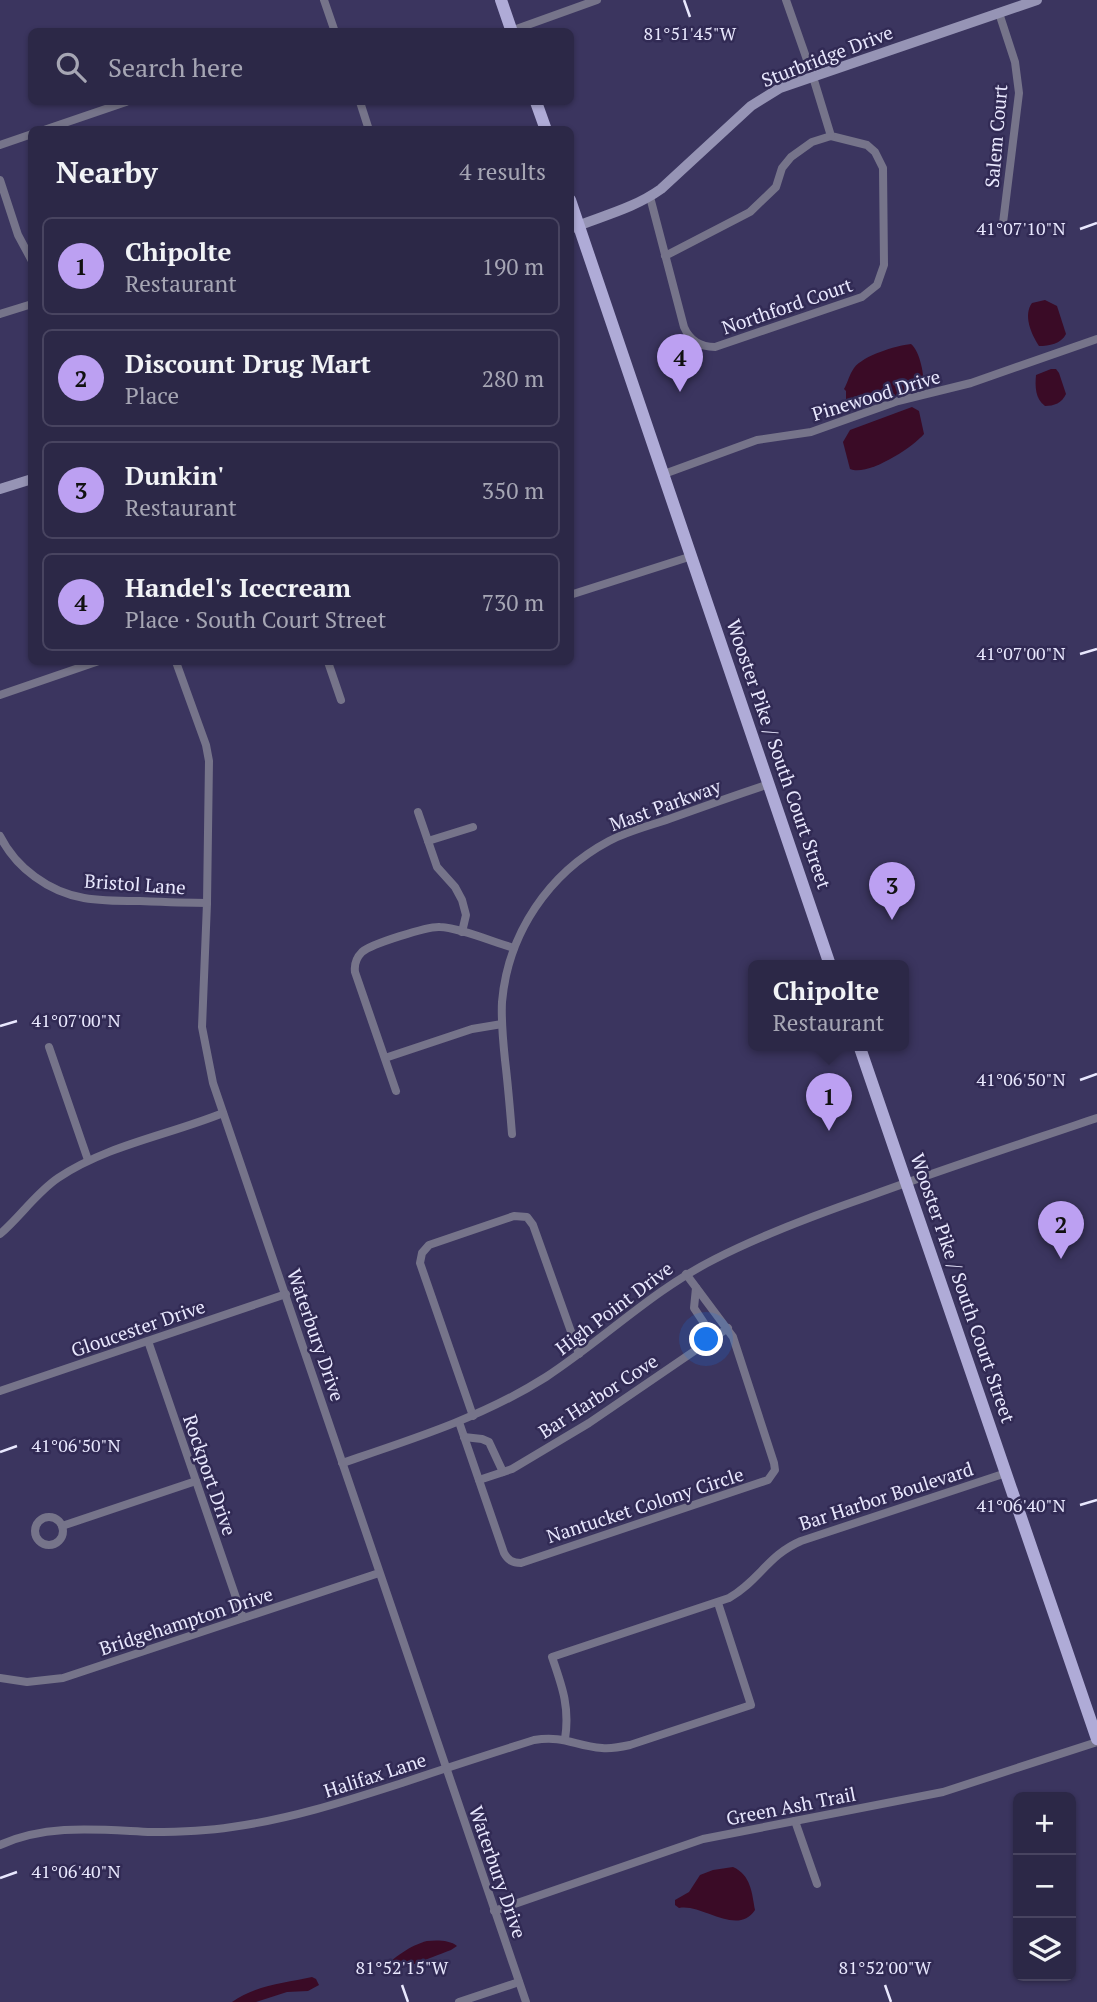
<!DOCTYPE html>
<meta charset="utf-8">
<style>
:root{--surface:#2c2847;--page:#383452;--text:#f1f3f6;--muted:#a6a6b4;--line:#484460;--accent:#bca0f2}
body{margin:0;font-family:"PT Serif",serif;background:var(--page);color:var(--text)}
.controls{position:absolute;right:21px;bottom:21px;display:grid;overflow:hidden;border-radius:10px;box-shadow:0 2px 5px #0004}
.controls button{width:63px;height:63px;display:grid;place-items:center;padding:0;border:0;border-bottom:2px solid var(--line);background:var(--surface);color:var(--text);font:35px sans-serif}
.you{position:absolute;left:707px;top:1340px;width:24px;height:24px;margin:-18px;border:5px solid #fff;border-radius:50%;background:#1a73e8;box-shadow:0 0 0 10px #1a73e833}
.badge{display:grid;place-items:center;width:46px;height:46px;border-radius:50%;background:var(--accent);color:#111;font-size:23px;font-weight:700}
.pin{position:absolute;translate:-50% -58px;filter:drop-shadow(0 2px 4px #0008)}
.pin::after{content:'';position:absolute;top:37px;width:24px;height:21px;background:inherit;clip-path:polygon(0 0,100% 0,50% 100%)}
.popup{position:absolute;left:748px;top:960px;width:161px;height:91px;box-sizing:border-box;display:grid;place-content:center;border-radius:10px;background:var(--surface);filter:drop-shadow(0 2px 5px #0005);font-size:23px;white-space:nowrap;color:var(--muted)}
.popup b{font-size:26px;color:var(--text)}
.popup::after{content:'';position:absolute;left:50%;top:100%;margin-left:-14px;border:14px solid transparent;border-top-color:var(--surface)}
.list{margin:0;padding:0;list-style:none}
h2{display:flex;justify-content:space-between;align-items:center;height:91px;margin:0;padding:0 28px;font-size:30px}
h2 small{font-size:23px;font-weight:400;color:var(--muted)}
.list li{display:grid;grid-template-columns:46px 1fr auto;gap:21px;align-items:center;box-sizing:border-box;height:98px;margin:0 14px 14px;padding:0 14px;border:2px solid var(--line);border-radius:10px}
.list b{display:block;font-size:26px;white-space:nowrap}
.list p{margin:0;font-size:23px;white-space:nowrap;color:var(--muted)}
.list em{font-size:23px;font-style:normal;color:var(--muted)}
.icon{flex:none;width:38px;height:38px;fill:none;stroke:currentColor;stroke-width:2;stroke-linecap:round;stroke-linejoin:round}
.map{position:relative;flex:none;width:1097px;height:2002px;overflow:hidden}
.search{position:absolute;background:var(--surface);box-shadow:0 2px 5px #0004;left:28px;top:28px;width:546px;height:77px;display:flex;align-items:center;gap:18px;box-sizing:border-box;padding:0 24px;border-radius:10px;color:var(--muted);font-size:26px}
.panel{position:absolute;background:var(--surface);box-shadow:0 2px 5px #0004;left:28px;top:126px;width:546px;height:539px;border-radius:10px}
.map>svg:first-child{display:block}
</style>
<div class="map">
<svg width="1097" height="2002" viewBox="0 0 1097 2002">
<rect width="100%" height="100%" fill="#3b355f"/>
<g fill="#3a0b26">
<path d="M1045 300 1057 306 1066 334C1061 344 1049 346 1039 346 1031 334 1023 315 1032 303Z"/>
<path d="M911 344C920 351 925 377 923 387L860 407 851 405V401L846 399V391L844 389C848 382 849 375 854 368 864 355 895 346 911 344Z"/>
<path d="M1051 369H1056L1059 373 1066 394C1062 403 1054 406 1045 406 1035 399 1035 386 1036 375Z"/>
<path d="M912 407 919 411 924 434C912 448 867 477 850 469L843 442 850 430Z"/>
<path d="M733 1867C751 1875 752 1893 755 1910 737 1937 702 1903 679 1908L675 1905V1900L689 1892 700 1875 713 1870Z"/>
<path d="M427 1941C437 1940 450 1940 457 1946L451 1950C437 1955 393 1974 382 1971 392 1958 411 1945 427 1941Z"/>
<path d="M312 1977 316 1979 319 1985 308 1991 287 1992 256 2002H232C256 1985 285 1983 312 1977Z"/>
</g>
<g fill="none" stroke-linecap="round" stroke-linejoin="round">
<g stroke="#76748a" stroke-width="8">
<path d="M324 0 335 32"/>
<path d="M999 13 1015 62 1019 93 1003 223"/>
<path d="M508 32 597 0"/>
<path d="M360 102 369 130"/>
<path d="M44 130 126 102"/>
<path d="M0 145 32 134"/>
<path d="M0 180 18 235 32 261"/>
<path d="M650 197 684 327C690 341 700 347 715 347L862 297 877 285 884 265 883 168 875 152 867 145 831 136 813 77 786 0"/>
<path d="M665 256 750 212 776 187 782 168 791 157 812 142 831 136"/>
<path d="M0 314 32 304"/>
<path d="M664 474 757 440 811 432 898 401 971 383 1097 339"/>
<path d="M570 595 692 556"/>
<path d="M176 662 206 745 209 761 207 903 202 1027 213 1083 526 2002"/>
<path d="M328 662 341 700"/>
<path d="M0 695 96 662"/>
<path d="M418 812 437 867 455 887 462 900 466 915 462 932"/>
<path d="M0 836C16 868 49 892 84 898 101 901 119 901 137 901 161 902 184 903 207 903"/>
<path d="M428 841 473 827"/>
<path d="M49 1047 88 1160"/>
<path d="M385 1058 472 1029 502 1024"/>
<path d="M396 1091 355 972C354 964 356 958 362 952 371 944 428 926 440 927 461 928 493 942 514 948"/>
<path d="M512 1134C510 1109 508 1085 505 1060 503 1041 501 1021 502 1002 508 933 549 873 609 841 628 831 649 826 669 819 702 807 736 795 769 784"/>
<path d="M0 1234C20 1217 36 1193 58 1178 107 1145 169 1135 223 1113"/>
<path d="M696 1288 694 1308 714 1338"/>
<path d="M148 1341 243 1618"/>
<path d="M0 1391 286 1294"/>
<path d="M473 1416 420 1263 422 1253 429 1245 514 1216 527 1217 533 1225 579 1354"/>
<path d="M459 1422 504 1553C508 1560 512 1563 521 1563L768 1480 775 1470 774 1463 733 1337 686 1274"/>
<path d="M464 1437 482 1439 489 1442 503 1472"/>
<path d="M342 1463C413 1439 483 1417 546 1377 604 1339 653 1290 715 1259 764 1234 815 1215 867 1197 943 1169 1020 1144 1097 1118"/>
<path d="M479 1480 512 1469 589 1423 728 1328"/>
<circle cx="49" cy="1531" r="14"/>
<path d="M62 1526 196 1481"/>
<path d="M0 1678 27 1682 63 1678 379 1573"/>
<path d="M565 1739C570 1707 562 1686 552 1657L729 1598C759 1581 768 1555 801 1541L1006 1473"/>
<path d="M795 1821 817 1884"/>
<path d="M0 1845C48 1823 102 1830 152 1832 179 1832 206 1831 232 1827 291 1819 346 1801 402 1783 446 1768 490 1754 534 1740 564 1735 575 1746 602 1748 611 1749 621 1747 630 1745L751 1705 718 1603"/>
<path d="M494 1911 703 1839 943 1792 1097 1742"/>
<path d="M459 2002 519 1982"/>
</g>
<g stroke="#9694b5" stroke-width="10">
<path d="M570 229C601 216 633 209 661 189L751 106 780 88 1037 0"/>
<path d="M0 489 32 479"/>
</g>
<g stroke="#afabd7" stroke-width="12">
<path d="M501 0 512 32"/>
<path d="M536 102 546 130"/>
<path d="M570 200 830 965"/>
<path d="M859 1045 1097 1739"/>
</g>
</g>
<path fill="none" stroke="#e9e8fe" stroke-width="2.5" d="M684 0 690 17M1080 229 1097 223M1080 654 1097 649M0 1026 17 1021M1080 1080 1097 1074M0 1452 17 1446M1080 1505 1097 1500M0 1878 17 1872M402 1985 408 2002M885 1985 891 2002"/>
<g text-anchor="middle" stroke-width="5" stroke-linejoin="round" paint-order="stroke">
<g font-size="19" fill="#e9e8fe" stroke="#312a54">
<text transform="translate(827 56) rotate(-21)" y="7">Sturbridge Drive</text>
<text transform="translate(996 136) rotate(-85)" y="7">Salem Court</text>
<text transform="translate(787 306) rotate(-19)" y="7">Northford Court</text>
<text transform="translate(876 395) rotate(-17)" y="7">Pinewood Drive</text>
<text transform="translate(779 754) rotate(71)" y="7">Wooster Pike / South Court Street</text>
<text transform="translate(665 805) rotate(-20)" y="7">Mast Parkway</text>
<text transform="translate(135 884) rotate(4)" y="7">Bristol Lane</text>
<text transform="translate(963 1288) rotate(71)" y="7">Wooster Pike / South Court Street</text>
<text transform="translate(614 1308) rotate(-37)" y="7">High Point Drive</text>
<text transform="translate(138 1328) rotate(-19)" y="7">Gloucester Drive</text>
<text transform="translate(316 1335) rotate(71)" y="7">Waterbury Drive</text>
<text transform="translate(598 1396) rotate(-33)" y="7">Bar Harbor Cove</text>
<text transform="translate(210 1475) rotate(71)" y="7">Rockport Drive</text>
<text transform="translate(886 1496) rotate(-18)" y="7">Bar Harbor Boulevard</text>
<text transform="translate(645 1505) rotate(-18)" y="7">Nantucket Colony Circle</text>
<text transform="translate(186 1621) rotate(-18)" y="7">Bridgehampton Drive</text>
<text transform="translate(375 1775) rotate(-18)" y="7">Halifax Lane</text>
<text transform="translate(791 1806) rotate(-11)" y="7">Green Ash Trail</text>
<text transform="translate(498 1872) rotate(71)" y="7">Waterbury Drive</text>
</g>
</g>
<g font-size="18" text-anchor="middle" fill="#e9e8fe" stroke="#312a54" stroke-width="5" stroke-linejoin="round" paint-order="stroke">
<text x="690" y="40">81°51'45"W</text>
<text x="1021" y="235">41°07'10"N</text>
<text x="1021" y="660">41°07'00"N</text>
<text x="76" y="1027">41°07'00"N</text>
<text x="1021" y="1086">41°06'50"N</text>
<text x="76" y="1452">41°06'50"N</text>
<text x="1021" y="1512">41°06'40"N</text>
<text x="76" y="1878">41°06'40"N</text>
<text x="402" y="1974">81°52'15"W</text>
<text x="885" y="1974">81°52'00"W</text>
</g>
</svg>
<div class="controls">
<button>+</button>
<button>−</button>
<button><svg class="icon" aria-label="layers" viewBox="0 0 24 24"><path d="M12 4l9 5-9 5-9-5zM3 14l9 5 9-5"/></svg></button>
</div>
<div class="you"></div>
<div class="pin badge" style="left:829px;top:1131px">1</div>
<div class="popup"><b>Chipolte</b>Restaurant</div>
<div class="pin badge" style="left:1061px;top:1259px">2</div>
<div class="pin badge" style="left:892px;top:920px">3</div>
<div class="pin badge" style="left:680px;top:392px">4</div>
<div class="search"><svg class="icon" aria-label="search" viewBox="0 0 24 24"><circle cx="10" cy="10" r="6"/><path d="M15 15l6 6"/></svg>Search here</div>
<section class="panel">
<h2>Nearby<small>4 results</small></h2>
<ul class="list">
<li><span class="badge">1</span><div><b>Chipolte</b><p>Restaurant</p></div><em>190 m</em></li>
<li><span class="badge">2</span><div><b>Discount Drug Mart</b><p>Place</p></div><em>280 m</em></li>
<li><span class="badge">3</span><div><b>Dunkin'</b><p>Restaurant</p></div><em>350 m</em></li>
<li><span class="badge">4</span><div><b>Handel's Icecream</b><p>Place · South Court Street</p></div><em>730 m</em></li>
</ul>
</section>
</div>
